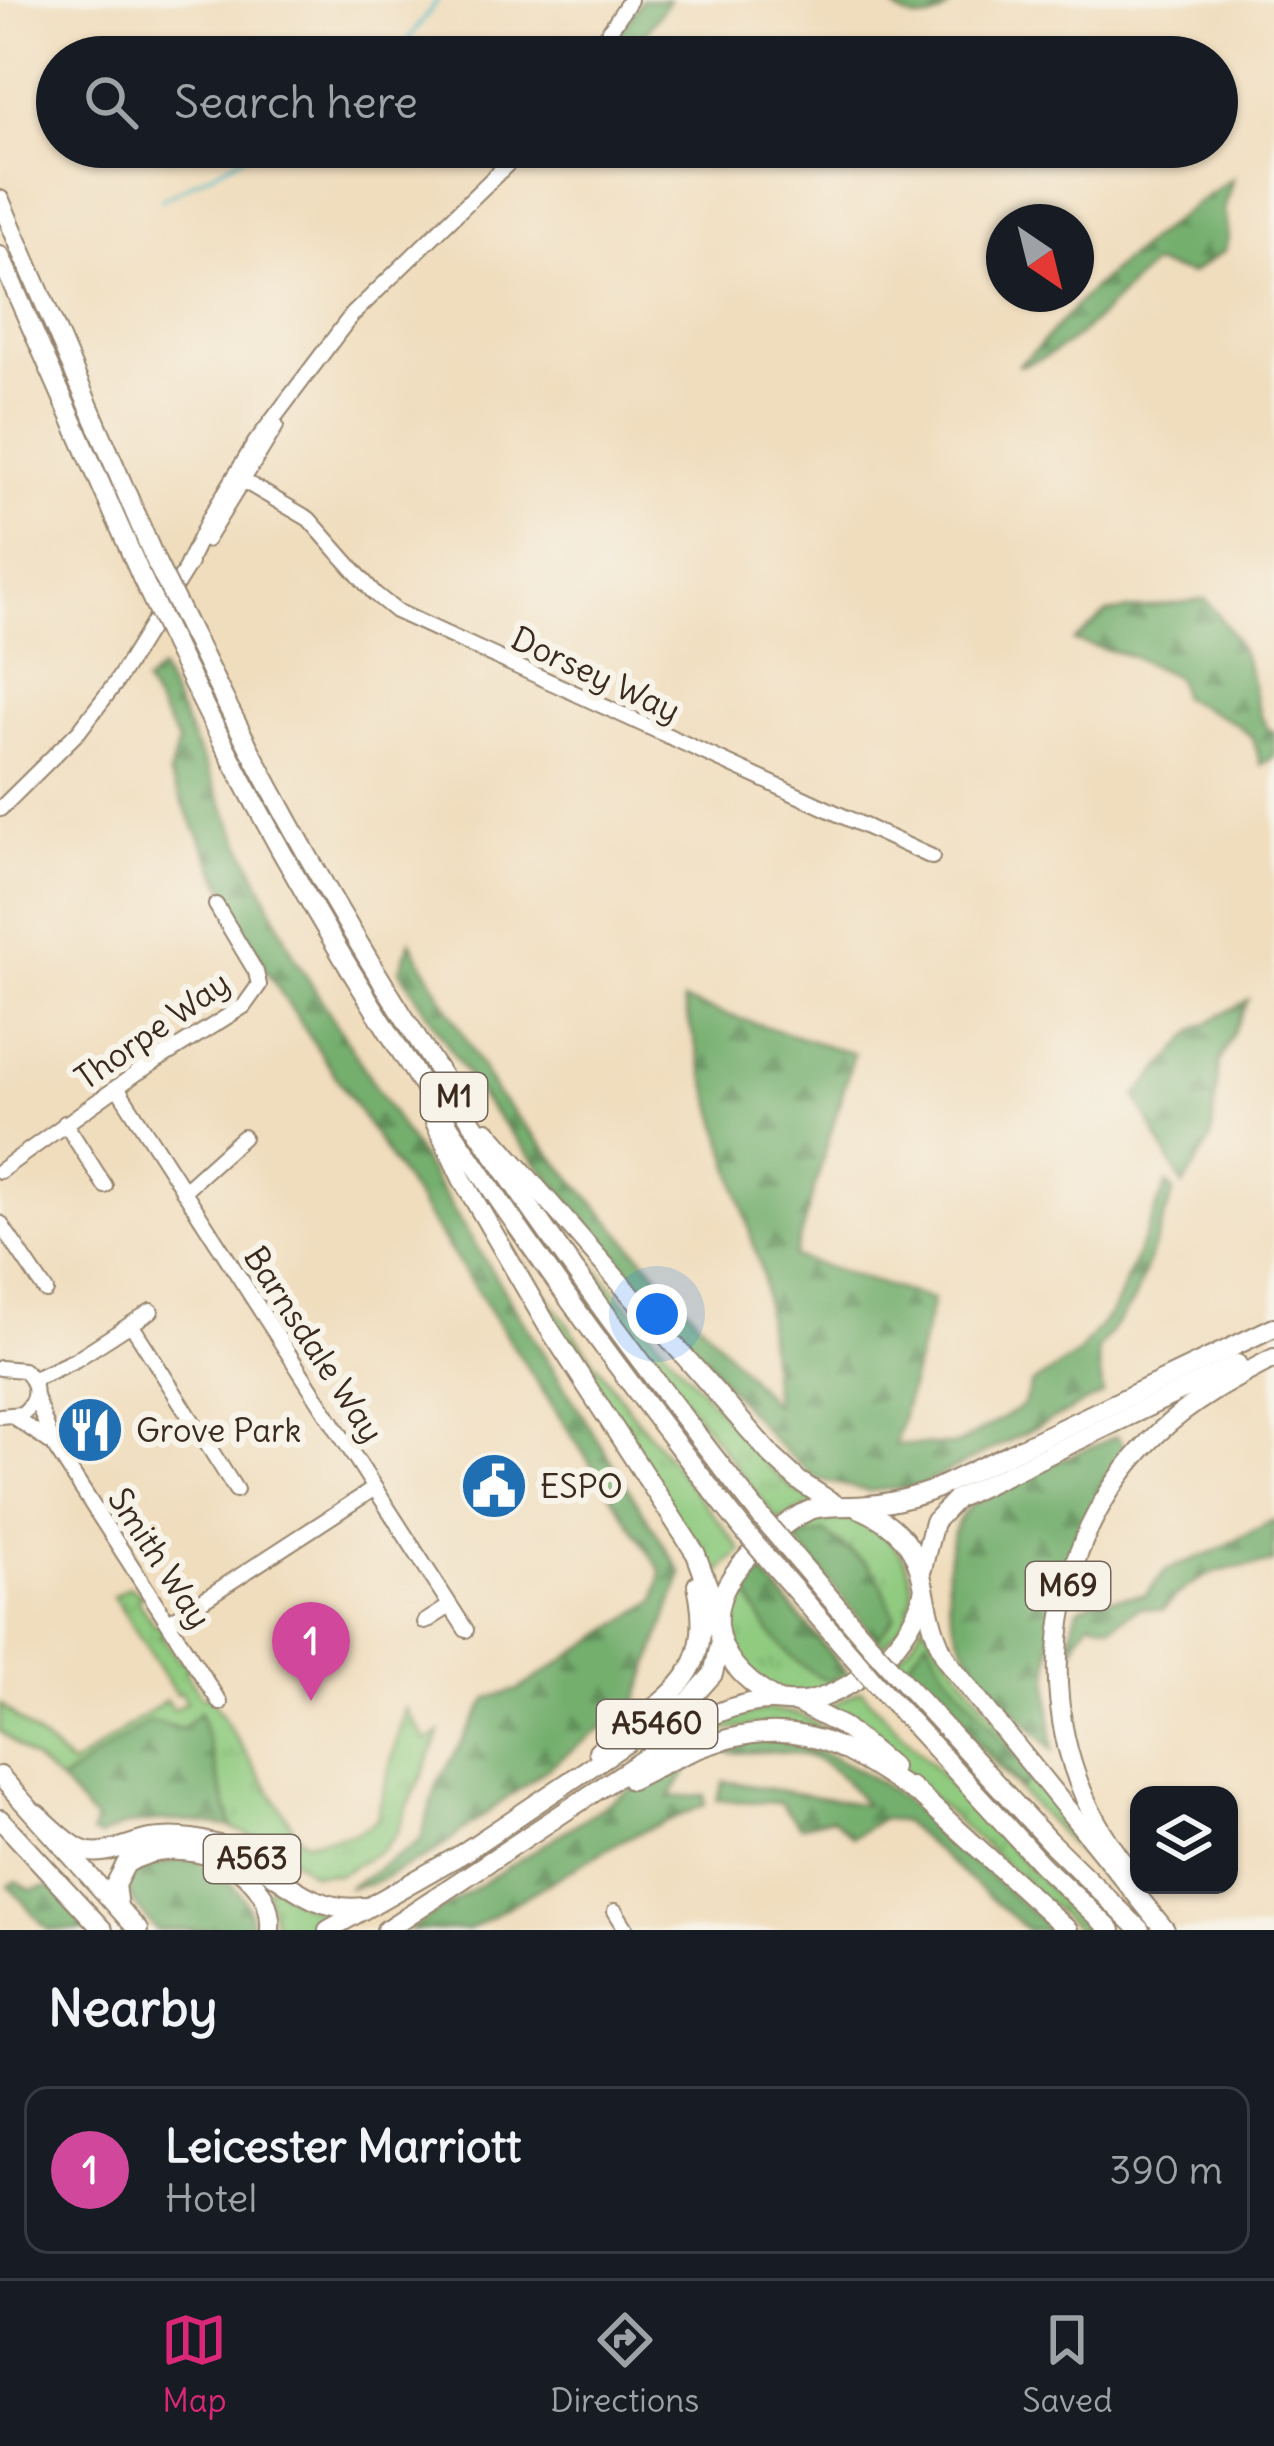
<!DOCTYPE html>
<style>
:root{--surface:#171b24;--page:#20242c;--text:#f1f3f6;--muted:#9ea1a6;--line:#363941;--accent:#db2777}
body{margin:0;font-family:Delius,sans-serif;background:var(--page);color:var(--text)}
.controls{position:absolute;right:36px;bottom:36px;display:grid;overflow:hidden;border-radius:24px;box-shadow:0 3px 9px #0004}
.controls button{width:108px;height:108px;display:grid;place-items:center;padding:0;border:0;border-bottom:3px solid var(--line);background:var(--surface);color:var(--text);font:60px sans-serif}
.compass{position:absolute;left:986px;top:204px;width:108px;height:108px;border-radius:50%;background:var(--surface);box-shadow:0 3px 9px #0004;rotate:145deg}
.you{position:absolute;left:657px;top:1314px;width:42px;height:42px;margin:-30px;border:9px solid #fff;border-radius:50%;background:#1a73e8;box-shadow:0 0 0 18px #1a73e833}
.badge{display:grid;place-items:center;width:78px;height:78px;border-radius:50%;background:var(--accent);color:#fff;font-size:39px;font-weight:700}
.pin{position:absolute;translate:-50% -99px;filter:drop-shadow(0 3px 6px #0008)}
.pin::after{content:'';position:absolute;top:63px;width:42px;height:36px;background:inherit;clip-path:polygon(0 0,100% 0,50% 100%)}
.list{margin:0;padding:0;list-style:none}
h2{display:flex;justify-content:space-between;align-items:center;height:156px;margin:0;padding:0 48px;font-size:51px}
h2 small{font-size:39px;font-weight:400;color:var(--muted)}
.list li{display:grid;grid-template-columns:78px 1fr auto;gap:36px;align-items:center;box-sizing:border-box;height:168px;margin:0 24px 24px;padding:0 24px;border:3px solid var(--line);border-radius:24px}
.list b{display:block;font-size:45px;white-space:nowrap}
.list p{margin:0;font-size:39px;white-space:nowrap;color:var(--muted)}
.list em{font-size:39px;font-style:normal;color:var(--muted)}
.icon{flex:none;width:66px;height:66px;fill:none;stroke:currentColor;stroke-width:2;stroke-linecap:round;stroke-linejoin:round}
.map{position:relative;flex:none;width:1274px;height:1930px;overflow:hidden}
.search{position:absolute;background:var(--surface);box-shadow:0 3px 9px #0004;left:36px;right:36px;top:36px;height:132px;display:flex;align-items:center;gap:30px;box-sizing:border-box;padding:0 42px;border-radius:66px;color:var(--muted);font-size:45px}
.sheet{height:348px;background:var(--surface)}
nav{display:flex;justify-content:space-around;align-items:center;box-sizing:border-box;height:168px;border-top:3px solid var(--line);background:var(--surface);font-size:33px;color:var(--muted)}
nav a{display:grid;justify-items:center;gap:6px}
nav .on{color:var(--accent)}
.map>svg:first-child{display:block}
</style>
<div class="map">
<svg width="1274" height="1930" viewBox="0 0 1274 1930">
<defs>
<pattern id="grass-tufts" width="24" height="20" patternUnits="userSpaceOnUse" patternTransform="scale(3)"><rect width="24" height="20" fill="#90cb80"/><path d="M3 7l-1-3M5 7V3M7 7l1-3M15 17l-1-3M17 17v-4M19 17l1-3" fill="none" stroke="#7dae6e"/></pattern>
<pattern id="forest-firs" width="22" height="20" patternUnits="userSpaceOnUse" patternTransform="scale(3)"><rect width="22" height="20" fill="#74af6e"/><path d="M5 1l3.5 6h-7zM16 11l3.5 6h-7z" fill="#608f5a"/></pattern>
</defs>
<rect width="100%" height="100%" fill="#f7f3e8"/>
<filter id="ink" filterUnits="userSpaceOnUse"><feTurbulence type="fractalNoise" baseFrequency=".00833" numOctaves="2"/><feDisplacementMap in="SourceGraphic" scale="24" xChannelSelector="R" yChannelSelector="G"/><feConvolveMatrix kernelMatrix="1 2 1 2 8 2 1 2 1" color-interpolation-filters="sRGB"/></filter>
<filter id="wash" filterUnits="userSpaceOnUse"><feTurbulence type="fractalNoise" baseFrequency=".004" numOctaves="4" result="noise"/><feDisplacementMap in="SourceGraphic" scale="48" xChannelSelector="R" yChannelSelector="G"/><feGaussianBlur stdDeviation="2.7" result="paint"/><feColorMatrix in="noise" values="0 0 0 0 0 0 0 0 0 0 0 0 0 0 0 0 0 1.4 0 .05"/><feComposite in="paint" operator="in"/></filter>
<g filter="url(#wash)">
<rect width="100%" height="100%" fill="#f0ddbd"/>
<g fill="url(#grass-tufts)" stroke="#667a4f" stroke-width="3">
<path d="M553 1219 769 1468 793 1489 817 1502 778 1521 548 1222Z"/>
<path d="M522 1262 626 1405 742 1551 724 1567 713 1586 517 1265Z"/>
<path d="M847 1519C893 1527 930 1578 903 1623 898 1631 890 1639 884 1646L792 1537 818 1522Z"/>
<path d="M758 1567 850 1676C840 1681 828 1692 817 1695 793 1701 753 1685 740 1665 722 1636 733 1588 758 1567Z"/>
<path d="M130 1587 142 1595 137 1600 155 1626 161 1623 166 1631 161 1635 180 1662 185 1659 190 1667 185 1671 203 1698 209 1695 299 1837 306 1842 356 1833 376 1821 405 1708 427 1741 440 1733 395 1836 382 1850 338 1875 313 1874 275 1847 232 1828 200 1713 183 1729 149 1722 60 1782 0 1731V1704L72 1766 166 1700 173 1710 186 1702 180 1692 176 1694 113 1596Z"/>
<path d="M923 1622 1115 1879 1108 1884 896 1659 912 1642Z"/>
<path d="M861 1690 1088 1930H1078L854 1728 825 1710Z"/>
<path d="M767 1710 798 1714 848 1742 754 1725 719 1732 678 1747C707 1728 733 1717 767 1710Z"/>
<path d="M273 1885 300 1904 336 1916 308 1930H276L266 1889Z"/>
</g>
<g fill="url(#forest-firs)" stroke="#586c46" stroke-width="3">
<path d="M642 0H669L629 57H602Z"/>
<path d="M886 0H954C936 29 906 23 886 0Z"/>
<path d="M1233 178 1224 208 1228 238 1225 250 1190 274 1152 264C1113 300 1070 357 1017 366 1045 345 1064 315 1090 291 1134 250 1183 212 1233 178Z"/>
<path d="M1206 599C1222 620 1238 640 1247 665 1256 689 1254 706 1268 730L1274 731V757L1261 765 1253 738 1236 724 1181 697 1177 678 1131 656 1074 641 1107 613Z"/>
<path d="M160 670 295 958 682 1574 637 1702 430 1855 370 1884 348 1888 420 1841 438 1782 488 1698 518 1690 656 1600 661 1571 262 964 169 775 178 742 145 684Z"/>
<path d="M410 941 497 1094 774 1405 763 1277 683 1001 854 1054 794 1257 933 1300 895 1445H957L1023 1406 1031 1385 1078 1354 1114 1309 1167 1183 1174 1191 1134 1300 1097 1351 1103 1394 917 1487 868 1491 816 1479 773 1440 483 1100 400 970Z"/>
<path d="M1248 1000 1219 1063 1211 1140 1183 1186 1136 1096 1196 1029Z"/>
<path d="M1117 1436 1127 1453C1052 1552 1042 1630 1053 1750 994 1688 934 1644 950 1548 953 1530 959 1513 976 1502 1018 1475 1071 1457 1117 1436Z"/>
<path d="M1274 1520V1563C1224 1568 1197 1571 1163 1610L1140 1607 1111 1626 1091 1621 1080 1634 1073 1652 1070 1638 1078 1608 1095 1600 1145 1595 1166 1570 1213 1552Z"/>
<path d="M825 1532C843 1550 866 1557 879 1579 886 1591 887 1604 895 1616L877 1640 795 1540Z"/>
<path d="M761 1571 844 1671 829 1681C793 1667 762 1628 748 1593Z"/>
<path d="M927 1637 944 1668 1032 1777 1022 1788 909 1663Z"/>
<path d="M200 1712 232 1827C189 1820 139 1814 100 1837L92 1834 96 1822 60 1782 149 1721 183 1728Z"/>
<path d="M774 1740C899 1763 958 1858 1054 1930H1027L903 1822 883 1818 852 1837 832 1818 800 1826 780 1803 717 1800 724 1781 865 1805C823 1748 797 1749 730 1753L731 1744Z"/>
<path d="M694 1760 670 1797 705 1795V1805L624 1839 468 1930H409L628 1791 673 1765Z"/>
<path d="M193 1859C221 1873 255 1895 250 1930H156L132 1901 127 1889 134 1872 173 1860Z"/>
<path d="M17 1881 30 1890 51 1886 90 1930H48L9 1886Z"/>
</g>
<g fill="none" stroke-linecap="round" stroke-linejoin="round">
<g stroke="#4ebbc9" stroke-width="3">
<path d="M395 57 438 0"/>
<path d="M161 200 261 147"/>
</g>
</g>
</g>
<g filter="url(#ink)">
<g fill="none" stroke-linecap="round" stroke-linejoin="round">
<defs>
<g id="minor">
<path d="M592 57 630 0"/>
<path d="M235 476 309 519 375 594 396 611 932 857"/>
<path d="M206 540 276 426"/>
<path d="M185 569 209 519 255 443 351 316 525 147"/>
<path d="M0 809 79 731 115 684 190 563"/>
<path d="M117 1087 466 1630"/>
<path d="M65 1123 105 1186"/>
<path d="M0 1171 137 1073 244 1006 259 985 256 972 216 905"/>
<path d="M183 1191 243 1137"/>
<path d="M0 1223 46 1291"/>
<path d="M131 1324 236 1490"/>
<path d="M0 1368 23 1370C39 1384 38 1401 22 1414L0 1416"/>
<path d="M32 1380 75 1360 151 1311"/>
<path d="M35 1396 53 1444 220 1703"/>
<path d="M14 1417 53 1444"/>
<path d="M169 1622 375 1488"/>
<path d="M425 1622 450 1606"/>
<path d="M615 1911 627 1930"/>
</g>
<g id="highway">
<path d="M0 200 157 564"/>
<path d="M0 256 142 578"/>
<path d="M197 644C348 958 546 1246 762 1518"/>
<path d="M179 655C331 970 529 1259 745 1532"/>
<path d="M435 1122 462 1179 547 1325 696 1554 717 1611"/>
<path d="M487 1131 772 1456 799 1481 838 1506"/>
<path d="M854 1506C943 1541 910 1595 948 1662L1165 1930"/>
<path d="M784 1544 872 1647"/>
<path d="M768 1559 856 1660"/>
<path d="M922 1569 934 1522 956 1499 1237 1364"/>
<path d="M895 1673 1049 1841 1140 1930"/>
<path d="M877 1685 1042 1865 1111 1930"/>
<path d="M777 1700C706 1659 697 1601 760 1545 776 1532 793 1516 813 1509 825 1506 837 1506 850 1506 876 1506 905 1500 931 1491L1274 1327"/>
<path d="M797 1703 844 1727 892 1767"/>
<path d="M598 1751C660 1698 719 1683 697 1585"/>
<path d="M0 1776 138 1930"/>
<path d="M631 1780C696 1747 763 1713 836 1746 865 1759 890 1778 917 1794"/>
<path d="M911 1787 1068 1930"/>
<path d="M37 1814C50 1825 64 1841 80 1849 102 1860 129 1842 151 1839 172 1836 195 1838 215 1844 271 1859 301 1915 364 1907"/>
<path d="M0 1819 103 1930"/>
<path d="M1139 1883C1118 1856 1098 1829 1085 1798 1030 1675 1060 1525 1158 1433 1192 1401 1233 1379 1274 1358"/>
<path d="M118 1907 115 1885 126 1864C176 1831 275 1862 270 1930"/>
<path d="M328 1930 460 1855 689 1701 713 1674 721 1641"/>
<path d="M386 1930 708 1717C728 1708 749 1701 771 1701 784 1701 795 1704 809 1701 858 1691 916 1638 924 1588"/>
</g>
</defs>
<use href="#minor" stroke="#96846e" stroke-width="18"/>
<use href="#highway" stroke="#96846e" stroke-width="22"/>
<use href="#minor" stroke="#fff" stroke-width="14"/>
<use href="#highway" stroke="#fff" stroke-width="18"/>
<defs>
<g id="highway-bridge">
<path d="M157 564 197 644"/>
<path d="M142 578 179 655"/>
<path d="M762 1518 784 1544"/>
<path d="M745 1532 768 1559"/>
<path d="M872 1647 895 1673"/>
<path d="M856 1660 877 1685"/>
</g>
</defs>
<use href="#highway-bridge" stroke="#96846e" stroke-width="22" stroke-linecap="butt"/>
<use href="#highway-bridge" stroke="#fff" stroke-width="18"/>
</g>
</g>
<defs>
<symbol id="restaurant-disc" viewBox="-11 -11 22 22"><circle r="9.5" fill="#1f6fb2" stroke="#f7f3e8"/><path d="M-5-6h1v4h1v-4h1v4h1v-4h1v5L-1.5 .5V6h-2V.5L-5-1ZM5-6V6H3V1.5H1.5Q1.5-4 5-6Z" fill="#fff"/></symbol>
<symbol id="civic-disc" viewBox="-11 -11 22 22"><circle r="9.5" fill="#1f6fb2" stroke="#f7f3e8"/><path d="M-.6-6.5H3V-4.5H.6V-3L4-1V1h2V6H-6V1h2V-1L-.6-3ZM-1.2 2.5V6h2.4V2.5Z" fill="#fff"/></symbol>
</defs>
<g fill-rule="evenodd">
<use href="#restaurant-disc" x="52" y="1392" width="76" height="76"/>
<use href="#civic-disc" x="456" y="1448" width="76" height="76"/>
</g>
<g text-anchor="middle" stroke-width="12" stroke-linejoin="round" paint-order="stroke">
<g fill="#f7f3e8" stroke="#73665b" stroke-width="3">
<rect x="421" y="1073" width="66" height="48" rx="9"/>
<rect x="1026" y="1562" width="84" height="48" rx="9"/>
<rect x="597" y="1700" width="120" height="48" rx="9"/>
<rect x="204" y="1835" width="96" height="48" rx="9"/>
</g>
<g font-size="30" font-weight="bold" fill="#3b2a1e">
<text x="454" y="1107">M1</text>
<text x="1068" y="1596">M69</text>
<text x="657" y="1734">A5460</text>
<text x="252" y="1869">A563</text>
</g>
<g font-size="33" fill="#3b2a1e" stroke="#f7f3e8">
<text transform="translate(596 674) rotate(25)" y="12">Dorsey Way</text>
<text transform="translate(152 1030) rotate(-35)" y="12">Thorpe Way</text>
<text transform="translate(314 1344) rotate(57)" y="12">Barnsdale Way</text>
<text transform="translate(160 1558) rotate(57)" y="12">Smith Way</text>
</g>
<g font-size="33" fill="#3b2a1e" stroke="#f7f3e8" text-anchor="start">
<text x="136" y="1442">Grove Park</text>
<text x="540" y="1498">ESPO</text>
</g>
</g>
</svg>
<div class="controls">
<button><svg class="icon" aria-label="layers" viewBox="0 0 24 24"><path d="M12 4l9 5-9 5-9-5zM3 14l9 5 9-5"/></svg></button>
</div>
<svg class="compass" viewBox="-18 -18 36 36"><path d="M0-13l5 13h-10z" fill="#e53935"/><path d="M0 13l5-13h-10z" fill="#9ea1a6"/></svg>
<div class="you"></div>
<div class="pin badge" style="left:311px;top:1701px;background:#d1479c">1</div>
<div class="search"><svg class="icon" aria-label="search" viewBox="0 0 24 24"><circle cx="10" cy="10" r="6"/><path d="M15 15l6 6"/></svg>Search here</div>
</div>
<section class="sheet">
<h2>Nearby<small></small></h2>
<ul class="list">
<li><span class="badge" style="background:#d1479c">1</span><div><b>Leicester Marriott</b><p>Hotel</p></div><em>390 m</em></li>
</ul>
</section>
<nav>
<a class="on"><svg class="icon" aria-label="map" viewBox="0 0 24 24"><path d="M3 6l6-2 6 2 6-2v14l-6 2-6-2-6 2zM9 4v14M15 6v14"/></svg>Map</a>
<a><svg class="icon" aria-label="directions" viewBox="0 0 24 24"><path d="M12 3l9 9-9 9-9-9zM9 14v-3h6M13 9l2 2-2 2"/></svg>Directions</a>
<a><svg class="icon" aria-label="saved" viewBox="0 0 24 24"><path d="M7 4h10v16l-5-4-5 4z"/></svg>Saved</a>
</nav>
